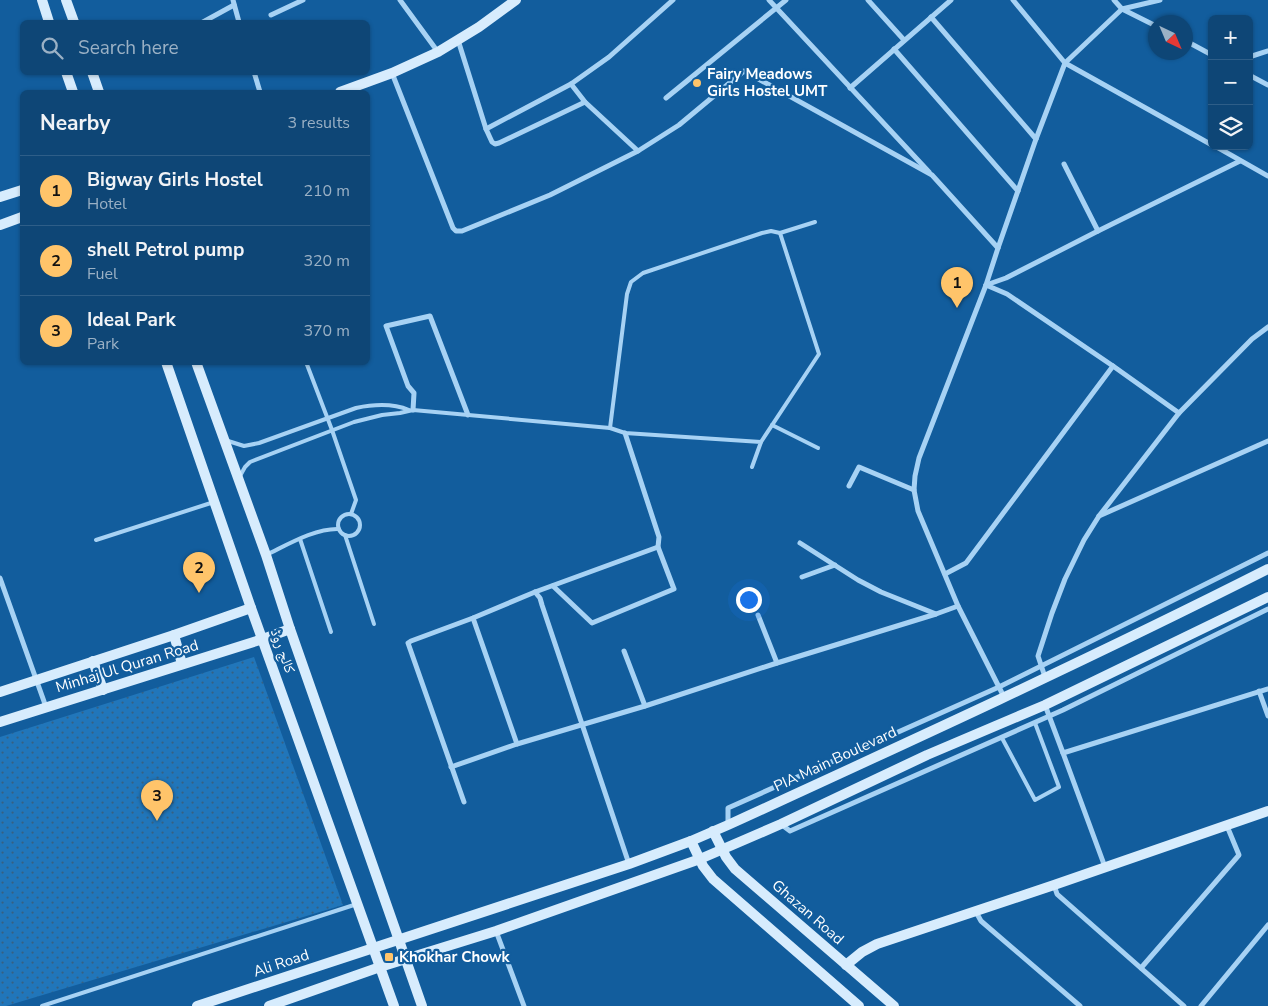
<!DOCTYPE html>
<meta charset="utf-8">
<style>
:root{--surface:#0e4676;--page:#1c507e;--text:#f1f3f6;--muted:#9bb1c5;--line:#2e5e88;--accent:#ffc46a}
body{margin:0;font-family:"Nunito Sans","Noto Naskh Arabic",sans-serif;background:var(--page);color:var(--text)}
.controls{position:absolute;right:15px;top:15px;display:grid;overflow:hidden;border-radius:8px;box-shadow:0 1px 4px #0004}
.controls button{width:45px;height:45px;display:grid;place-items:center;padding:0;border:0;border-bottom:1px solid var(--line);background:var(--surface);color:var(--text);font:25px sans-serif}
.compass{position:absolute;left:1148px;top:15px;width:45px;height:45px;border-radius:50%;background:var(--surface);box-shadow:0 1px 4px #0004;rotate:136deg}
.you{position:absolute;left:748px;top:599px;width:18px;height:18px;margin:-12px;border:4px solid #fff;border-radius:50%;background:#1a73e8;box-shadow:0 0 0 8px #1a73e833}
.badge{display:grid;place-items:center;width:32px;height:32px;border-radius:50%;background:var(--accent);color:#111;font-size:16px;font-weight:700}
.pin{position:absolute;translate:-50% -41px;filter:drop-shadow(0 1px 2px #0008)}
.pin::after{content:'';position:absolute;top:26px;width:18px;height:15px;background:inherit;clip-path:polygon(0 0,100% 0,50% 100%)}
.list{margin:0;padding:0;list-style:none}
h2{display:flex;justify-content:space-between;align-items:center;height:65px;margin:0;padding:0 20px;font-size:21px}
h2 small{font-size:16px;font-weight:400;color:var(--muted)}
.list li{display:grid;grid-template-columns:32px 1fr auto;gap:15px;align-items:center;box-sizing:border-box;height:70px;padding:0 20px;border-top:1px solid var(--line)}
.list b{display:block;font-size:19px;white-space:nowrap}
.list p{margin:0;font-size:16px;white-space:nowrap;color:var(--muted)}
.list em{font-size:16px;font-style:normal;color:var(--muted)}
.icon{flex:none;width:28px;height:28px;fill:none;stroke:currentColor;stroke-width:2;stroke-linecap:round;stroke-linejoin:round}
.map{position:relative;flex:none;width:1268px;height:1006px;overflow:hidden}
.search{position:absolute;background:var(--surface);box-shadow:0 1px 4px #0004;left:20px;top:20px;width:350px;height:55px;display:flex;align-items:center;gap:12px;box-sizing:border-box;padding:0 18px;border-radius:8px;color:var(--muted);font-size:19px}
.panel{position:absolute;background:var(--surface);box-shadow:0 1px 4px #0004;left:20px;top:90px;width:350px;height:275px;border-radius:8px}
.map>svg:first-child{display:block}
</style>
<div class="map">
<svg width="1268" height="1006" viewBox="0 0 1268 1006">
<defs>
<pattern id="grass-dots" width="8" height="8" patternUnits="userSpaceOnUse" patternTransform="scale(1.25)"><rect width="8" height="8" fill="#2176ba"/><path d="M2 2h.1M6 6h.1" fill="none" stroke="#366183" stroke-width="1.8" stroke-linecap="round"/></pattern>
</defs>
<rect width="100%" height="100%" fill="#125d9d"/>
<path fill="url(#grass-dots)" d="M254 657 343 905 6 1006H0V737Z"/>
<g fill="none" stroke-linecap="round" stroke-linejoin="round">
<g stroke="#a7d2f4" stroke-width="4">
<path d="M306 362 332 430 356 500 351 514"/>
<path d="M772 425 818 448"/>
<path d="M610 428 627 294 631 282 643 273 762 233 771 231 780 233 815 222"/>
<path d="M225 440 244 446 259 443 356 408C375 404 392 403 409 410"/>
<path d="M761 442 819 354 780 233"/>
<path d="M240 476 245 467 250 462 354 422 382 415 400 413 413 410 610 428 625 433 761 442 752 467"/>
<circle cx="349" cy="525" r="11"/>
<path d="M345 535 374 624"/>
<path d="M300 539 331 632"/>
<path d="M96 540 214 502"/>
<path d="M266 555C287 545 315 528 339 529"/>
<path d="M1002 738 1035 800 1059 787 1035 723"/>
<path d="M42 1006 357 904"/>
</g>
<g stroke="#a7d2f4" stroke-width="5">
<path d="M233 0 239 22"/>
<path d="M400 0 438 52"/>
<path d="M769 0 929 172"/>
<path d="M868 0 904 40"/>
<path d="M1013 0 1065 63 1212 145"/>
<path d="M1114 0 1122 9 1156 26"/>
<path d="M271 15 303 0"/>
<path d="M931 17 1036 139"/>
<path d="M203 22 234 5"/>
<path d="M458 40 486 129 492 142 495 144 499 143 585 102"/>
<path d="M1186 41 1212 55"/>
<path d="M894 49 1018 191"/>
<path d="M1249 57 1268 51"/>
<path d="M254 72 260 92"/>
<path d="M392 73 453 228 456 231H462L550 195 638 151"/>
<path d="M1249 75 1268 85"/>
<path d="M692 77 666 98 786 0"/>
<path d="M571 84 585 102 638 151 679 125 744 71 932 175 998 248"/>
<path d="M850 88 951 0"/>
<path d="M486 129 571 84 609 57 673 0"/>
<path d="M1215 146 1268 176"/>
<path d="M1064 164 1098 231"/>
<path d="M986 285 1006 278 1098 231 1240 161"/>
<path d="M986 285 1007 294 1113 366 1179 413"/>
<path d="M413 410 414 393 408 386 386 326 430 316 468 415"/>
<path d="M849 486 859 467 914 490"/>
<path d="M1099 516 1268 441"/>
<path d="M800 543 858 580 881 592 936 614 958 606"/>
<path d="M945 574 966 563 1113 366"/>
<path d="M802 577 835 565"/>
<path d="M0 578 46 707"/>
<path d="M553 586 592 623 674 589 658 547 659 537 625 433"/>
<path d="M535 592 540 598 542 605 629 864"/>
<path d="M758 615 777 663"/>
<path d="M473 618 517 744"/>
<path d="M624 651 645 706"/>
<path d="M1045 677 1038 656 1052 613 1065 579 1084 540 1099 516 1179 413 1252 339 1268 327"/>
<path d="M1259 691 1268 716"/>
<path d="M1004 697 958 606 918 511 914 490 915 476 919 458 986 285 998 248 1036 139 1065 63 1122 9 1160 0"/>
<path d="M1045 705 1063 753 1268 689"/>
<path d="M1063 753 1105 867"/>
<path d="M451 767 517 744 645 706 777 663 936 614"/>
<path d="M464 802 408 643 411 641 473 618 535 592 658 547"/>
<path d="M728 825V808L999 687 1268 553"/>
<path d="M782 825 790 831 1063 710 1268 609"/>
<path d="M1054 885 1057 894 1184 1006"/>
<path d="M976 912 981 921 1080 1006"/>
<path d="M496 931 524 1006"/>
<path d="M1141 968 1239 855 1227 826"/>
<path d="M1201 1006 1268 925"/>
</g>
<g stroke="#d7ecfd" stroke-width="10">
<path d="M42 0 49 22"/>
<path d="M66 0 74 22"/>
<path d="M66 72 73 92"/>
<path d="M92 72 99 92"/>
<path d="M340 92 392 73 438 52 479 27 516 0"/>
<path d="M0 197 22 190"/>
<path d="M0 225 22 217"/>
<path d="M166 362 251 608 394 1006"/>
<path d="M196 362 266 555 290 629 422 1006"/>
<path d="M174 635 182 664"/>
<path d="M93 661 103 690"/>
<path d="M0 692 174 635 251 608"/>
<path d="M0 722 263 639 290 629"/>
<path d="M713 831 726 857 735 869 894 1006"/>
<path d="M691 841 703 866 713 879 859 1006"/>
<path d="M846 965 862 952 877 944 1054 885 1268 811"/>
<path d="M197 1006 629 864 691 841 728 825C909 742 1090 659 1268 569"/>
<path d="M269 1006 380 967 496 931 700 859 781 824 927 755 1045 705 1268 597"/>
</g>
</g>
<g fill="#ffc46a" stroke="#125d9d" stroke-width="2">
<circle cx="697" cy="83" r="5"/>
<rect x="384" y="952" width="10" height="10" rx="2.5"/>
</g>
<g text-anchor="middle" stroke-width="4.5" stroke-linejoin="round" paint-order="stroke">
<g font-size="15" font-weight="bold" fill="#fff" stroke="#125d9d" text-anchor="start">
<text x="707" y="79">Fairy Meadows<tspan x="707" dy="17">Girls Hostel UMT</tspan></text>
<text x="399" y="962">Khokhar Chowk</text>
</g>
<g font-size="15" fill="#fff" stroke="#125d9d">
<text transform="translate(283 651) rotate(70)" y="5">کالج روڈ</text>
<text transform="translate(127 666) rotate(-17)" y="5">Minhaj Ul Quran Road</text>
<text transform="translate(835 759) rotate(-25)" y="5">PIA Main Boulevard</text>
<text transform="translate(808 912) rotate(41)" y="5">Ghazan Road</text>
<text transform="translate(281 963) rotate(-18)" y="5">Ali Road</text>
</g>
</g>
</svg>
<div class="controls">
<button>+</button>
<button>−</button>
<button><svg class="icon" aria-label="layers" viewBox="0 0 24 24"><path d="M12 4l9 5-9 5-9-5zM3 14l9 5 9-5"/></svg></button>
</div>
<svg class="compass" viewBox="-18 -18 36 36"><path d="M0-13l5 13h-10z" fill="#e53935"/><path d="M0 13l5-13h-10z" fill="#9bb1c5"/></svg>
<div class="you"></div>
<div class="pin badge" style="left:957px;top:308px">1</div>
<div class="pin badge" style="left:199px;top:593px">2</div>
<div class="pin badge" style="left:157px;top:821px">3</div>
<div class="search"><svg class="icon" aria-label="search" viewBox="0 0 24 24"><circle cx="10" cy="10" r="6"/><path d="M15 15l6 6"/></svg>Search here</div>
<section class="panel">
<h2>Nearby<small>3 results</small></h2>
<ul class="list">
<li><span class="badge">1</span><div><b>Bigway Girls Hostel</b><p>Hotel</p></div><em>210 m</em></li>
<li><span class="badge">2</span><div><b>shell Petrol pump</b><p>Fuel</p></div><em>320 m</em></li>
<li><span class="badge">3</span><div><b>Ideal Park</b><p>Park</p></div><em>370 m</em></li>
</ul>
</section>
</div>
